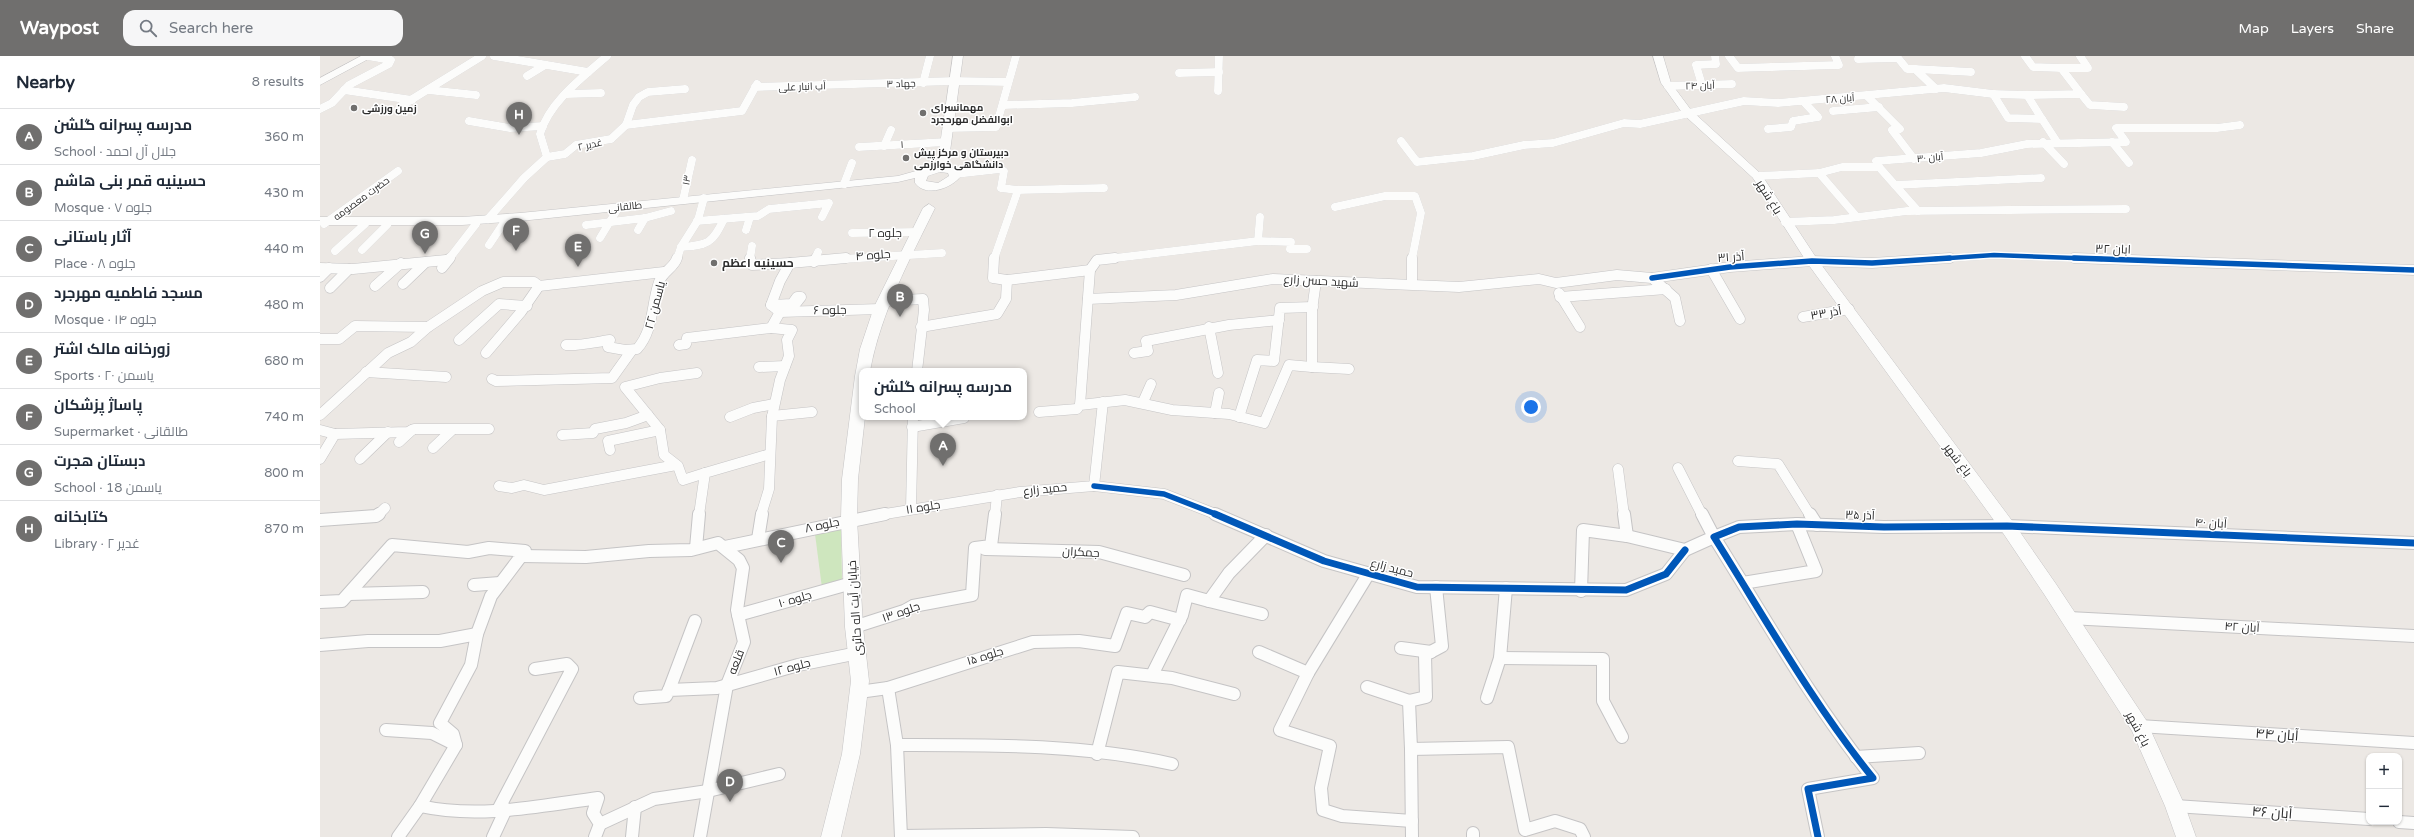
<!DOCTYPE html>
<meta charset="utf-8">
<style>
:root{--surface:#fff;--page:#f6f6f7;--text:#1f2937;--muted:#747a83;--line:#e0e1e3;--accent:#706f6e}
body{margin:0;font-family:"Varela Round",Cairo,sans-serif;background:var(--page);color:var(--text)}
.controls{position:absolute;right:12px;bottom:12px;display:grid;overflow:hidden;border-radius:8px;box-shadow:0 1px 3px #0004}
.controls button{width:36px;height:36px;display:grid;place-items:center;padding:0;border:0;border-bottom:1px solid var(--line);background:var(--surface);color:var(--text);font:20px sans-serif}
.you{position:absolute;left:1211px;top:351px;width:14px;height:14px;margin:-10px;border:3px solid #fff;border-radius:50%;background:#1a73e8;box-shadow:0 0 0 6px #1a73e833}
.badge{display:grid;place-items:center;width:26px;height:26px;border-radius:50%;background:var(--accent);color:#fff;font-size:13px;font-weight:700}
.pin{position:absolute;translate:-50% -33px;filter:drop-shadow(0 1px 2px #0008)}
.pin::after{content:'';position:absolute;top:21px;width:14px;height:12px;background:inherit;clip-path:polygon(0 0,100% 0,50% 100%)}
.popup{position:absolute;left:539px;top:312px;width:168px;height:52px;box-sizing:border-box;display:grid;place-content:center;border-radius:8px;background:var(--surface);filter:drop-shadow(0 1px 3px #0005);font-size:13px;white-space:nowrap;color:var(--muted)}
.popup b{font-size:15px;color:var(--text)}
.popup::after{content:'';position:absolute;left:50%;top:100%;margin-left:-8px;border:8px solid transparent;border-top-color:var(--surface)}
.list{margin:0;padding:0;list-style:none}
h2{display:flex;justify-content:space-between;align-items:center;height:52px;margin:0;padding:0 16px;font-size:17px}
h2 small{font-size:13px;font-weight:400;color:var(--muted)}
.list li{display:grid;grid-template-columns:26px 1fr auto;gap:12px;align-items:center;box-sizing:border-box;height:56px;padding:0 16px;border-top:1px solid var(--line)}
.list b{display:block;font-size:15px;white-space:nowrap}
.list p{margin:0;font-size:13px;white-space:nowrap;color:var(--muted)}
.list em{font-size:13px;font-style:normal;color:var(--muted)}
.icon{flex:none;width:22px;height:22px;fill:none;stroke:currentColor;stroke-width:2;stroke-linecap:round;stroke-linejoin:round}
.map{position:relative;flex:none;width:2094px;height:781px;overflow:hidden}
header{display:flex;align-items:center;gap:24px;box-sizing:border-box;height:56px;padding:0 20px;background:var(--accent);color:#fff}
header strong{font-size:19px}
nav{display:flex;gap:22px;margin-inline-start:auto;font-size:14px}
.search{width:280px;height:36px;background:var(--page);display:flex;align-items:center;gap:10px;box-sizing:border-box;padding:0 14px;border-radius:12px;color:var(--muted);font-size:15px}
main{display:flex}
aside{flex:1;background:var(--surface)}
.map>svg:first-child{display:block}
</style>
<header>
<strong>Waypost</strong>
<div class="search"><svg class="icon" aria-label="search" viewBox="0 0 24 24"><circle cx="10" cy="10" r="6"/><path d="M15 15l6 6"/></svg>Search here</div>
<nav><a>Map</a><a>Layers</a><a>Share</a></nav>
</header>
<main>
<aside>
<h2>Nearby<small>8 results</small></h2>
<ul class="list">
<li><span class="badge">A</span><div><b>مدرسه پسرانه گلشن</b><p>School · جلال آل احمد</p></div><em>360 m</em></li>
<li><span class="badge">B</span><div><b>حسینیه قمر بنی هاشم</b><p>Mosque · جلوه ۷</p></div><em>430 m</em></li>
<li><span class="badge">C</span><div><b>آثار باستانی</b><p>Place · جلوه ۸</p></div><em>440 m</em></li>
<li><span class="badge">D</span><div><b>مسجد فاطمیه مهرجرد</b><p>Mosque · جلوه ۱۴</p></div><em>480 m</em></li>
<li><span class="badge">E</span><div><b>زورخانه مالک اشتر</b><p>Sports · یاسمن ۲۰</p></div><em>680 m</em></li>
<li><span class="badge">F</span><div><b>پاساژ پزشکان</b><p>Supermarket · طالقانی</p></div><em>740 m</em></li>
<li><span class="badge">G</span><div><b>دبستان هجرت</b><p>School · یاسمن 18</p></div><em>800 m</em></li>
<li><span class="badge">H</span><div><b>کتابخانه</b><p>Library · غدیر ۲</p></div><em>870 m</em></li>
</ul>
</aside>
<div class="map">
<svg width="2094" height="781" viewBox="0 0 2094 781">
<rect width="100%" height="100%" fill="#ece8e4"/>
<path fill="#cee6be" d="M521 471 522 525 502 532 495 478Z"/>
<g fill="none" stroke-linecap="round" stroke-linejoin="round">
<defs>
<g id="street-far2">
<path d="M174 0 268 16"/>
<path d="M1409 0 1418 12 1519 9 1515 0"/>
<path d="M1705 0 1713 11 1741 12"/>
<path d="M1538 3 1578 2 1587 13H1595L1616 33"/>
<path d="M1595 13 1651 16"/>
<path d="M859 17 899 16"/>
<path d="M207 20 225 9"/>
<path d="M603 27 610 0"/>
<path d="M1382 29 1376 9 1396 8 1395 0"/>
<path d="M1348 30 1412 28"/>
<path d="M435 31 634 25 688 26"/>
<path d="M24 34 92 44"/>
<path d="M108 34 156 39"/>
<path d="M898 35 899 0"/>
<path d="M247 38 281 37"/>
<path d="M1673 38 1707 39 1722 63 1688 62Z"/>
<path d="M1761 38 1770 49 1804 51"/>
<path d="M1707 39 1761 38 1741 12H1768L1760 0"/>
<path d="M1547 40 1580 73"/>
<path d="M684 49 752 47 815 41"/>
<path d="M81 50 162 0"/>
<path d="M0 53 12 47 29 29 69 8 71 4 48 0"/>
<path d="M1513 55 1559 51"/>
<path d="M1722 63 1737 86"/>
<path d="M149 65 190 72 223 70"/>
<path d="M306 69 422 55 437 28"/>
<path d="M628 72 676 71 696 0"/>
<path d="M1448 73 1471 71 1473 65 1498 61 1483 45"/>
<path d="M1572 74 1594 103"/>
<path d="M1081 85 1097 106 1153 100 1204 89 1233 87 1304 67 1320 68 1424 45 1458 47 1624 32 1673 38"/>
<path d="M1723 86 1744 108"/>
<path d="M1792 86 1809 107"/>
<path d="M564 90 571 74"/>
<path d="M539 91 626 86"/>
<path d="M227 101 245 98 256 89 291 83 306 69 313 49 319 41 328 36 365 33"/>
<path d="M1559 111 1598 155"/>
<path d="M1499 117 1537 161"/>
<path d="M635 118 680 113 684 115 681 132 698 134 784 132"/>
<path d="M1437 120 1499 117 1522 111H1559L1556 105 1661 97 1707 88 1806 86 1796 72H1897L1920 69"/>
<path d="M524 128 532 107"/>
<path d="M1575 129 1721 122"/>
<path d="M363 144 372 104"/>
<path d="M1015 151 1065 140H1095L1101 157 1092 203"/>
<path d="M168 163 204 122 227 101 220 78C229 46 263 21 287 0"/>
<path d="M377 165 438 160 449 153 509 147 502 161"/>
<path d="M1465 166 1514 164 1587 155 1806 153"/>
<path d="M4 168 78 115"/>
<path d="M266 169 325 162 351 155"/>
<path d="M318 174 325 162"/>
<path d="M426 174 430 161"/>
<path d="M532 177 597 176"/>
<path d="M280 182 297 154"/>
<path d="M938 185 971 186 970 193H987"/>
<path d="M169 189 185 165"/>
<path d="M361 191C388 189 392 188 404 163"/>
<path d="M42 194 67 169"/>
<path d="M15 195 45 168"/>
<path d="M129 203 156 168"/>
<path d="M357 203 361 191 378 164 384 142"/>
<path d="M430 203 432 190"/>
<path d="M495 203 498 196"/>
<path d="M523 203 622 197"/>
<path d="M674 203 698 134"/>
<path d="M787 203 938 185 940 161"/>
<path d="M1615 203 1674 199 1782 203"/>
</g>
<g id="street-far1">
<path d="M430 202 432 209 470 207"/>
<path d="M674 202 673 222 687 224"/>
<path d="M1754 202 2094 214"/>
<path d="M494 206 496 202"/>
<path d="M0 212 33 213 126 204"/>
<path d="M122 212 130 202"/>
<path d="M1391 213 1420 263"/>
<path d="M770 214 777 204 795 202"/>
<path d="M0 221 9 212"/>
<path d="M1332 222 1410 211 1492 205 1552 207 1630 202"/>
<path d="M83 228 106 206"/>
<path d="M1092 228V202"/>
<path d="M55 230 81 207"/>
<path d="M10 232 29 213"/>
<path d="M1239 237 1260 271"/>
<path d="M1240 241 1346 233"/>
<path d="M768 243 856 239 953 223 1139 231 1219 223 1236 227 1297 219 1332 222 1355 242 1360 265"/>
<path d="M563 245 603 243 604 254 597 315"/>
<path d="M451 249 472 248 477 241H481L470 255"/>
<path d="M460 256 451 249 460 225 470 207 526 202"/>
<path d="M460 256 560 253"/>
<path d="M1483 261 1529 253"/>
<path d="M601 271 677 258 686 243 687 224 770 214 760 349"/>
<path d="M889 271 898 317"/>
<path d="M0 283H19L35 270 108 271"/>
<path d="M139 284 179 248 207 250"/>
<path d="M246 289C261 290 275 286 290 284L288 291 305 294 317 293C334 274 331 249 339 226 343 215 354 212 357 202"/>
<path d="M359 289 366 288 367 282 451 272"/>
<path d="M166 297 201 256 219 230"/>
<path d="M814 297 828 295 826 285 909 269 959 264"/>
<path d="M439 311 465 310"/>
<path d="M992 311 1029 313"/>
<path d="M46 316 126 321"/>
<path d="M377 317 340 322 305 331 340 374 344 399 358 410 363 424 385 417"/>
<path d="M172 323 176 325 292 322 312 294"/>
<path d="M823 346 831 328"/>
<path d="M719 356 757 353 760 349 805 344 852 354 909 358 944 367 969 309 992 311V254L996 225"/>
<path d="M895 357 899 337"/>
<path d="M0 359 68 297 91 286 108 271 162 235 183 226H214L219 230 344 216"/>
<path d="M452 360 492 356"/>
<path d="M410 361 433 352 454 348"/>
<path d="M919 361 937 304 954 305 960 252 993 251"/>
<path d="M592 371 644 362"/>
<path d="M0 374 15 378 0 403"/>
<path d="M15 378 88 376 94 373H169"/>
<path d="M242 379 273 377 275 373 306 367 328 359"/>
<path d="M79 386 92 374"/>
<path d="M113 392 132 374"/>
<path d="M290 394 288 385 340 374"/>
<path d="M40 403 68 376"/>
<path d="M1418 405 1458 408 1490 459"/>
<path d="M1358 412 1382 459"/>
<path d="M1298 413 1304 459"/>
<path d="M179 430 192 432 204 429 224 434 356 409"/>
<path d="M774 430 844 438 898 459"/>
<path d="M591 453 593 361"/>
<path d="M58 459 65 452"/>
<path d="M379 459 385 417 450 398"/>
<path d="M441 459 449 433 452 361 460 324 469 300 467 284 472 274 451 272 460 256"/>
<path d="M559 459 700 436 774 430 783 346"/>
<path d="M675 459 677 439"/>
</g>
<g id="street">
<path d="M895 458 1004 505 1097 531 1306 534 1346 518 1365 494"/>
<path d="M1490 458 1497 469"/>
<path d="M0 464 56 460 59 458"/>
<path d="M1307 480 1365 494 1394 481 1382 458"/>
<path d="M438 483 442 458"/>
<path d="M405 491 565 458"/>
<path d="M376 492 379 458"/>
<path d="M665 493 779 496 864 519"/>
<path d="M201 500 266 501 329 495 371 494 398 487 419 504 423 512 417 554 424 586 407 629 380 781"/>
<path d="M1049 517 988 617 960 674 1010 690 1001 732 1003 754 1022 760 1092 765"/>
<path d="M1423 527 1496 515 1477 468"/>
<path d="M154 529 180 527"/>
<path d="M1116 531 1122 590 1105 599 1106 641 1089 645 1091 693 1188 691 1205 774 1235 765 1260 773 1264 781"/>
<path d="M1261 535 1263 474 1307 480 1304 458"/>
<path d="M29 538 103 536"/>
<path d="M889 545 942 558"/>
<path d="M0 546 22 545 72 489 148 496 169 492 205 495 171 540 157 578"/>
<path d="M418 559 532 527"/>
<path d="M1749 562 2094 580"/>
<path d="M534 571 584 555 593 550 652 539 655 492 671 490 675 458"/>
<path d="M0 589 48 585H120L157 578 151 609 120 667 133 678 136 689 100 750 78 781"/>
<path d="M1081 592 1111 596"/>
<path d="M939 596 988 617"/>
<path d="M1180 602 1283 603V645L1302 681"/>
<path d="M832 619 862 559 867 539 889 545 909 517 946 479"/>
<path d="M1047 631 1089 645"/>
<path d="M568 632 577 689 581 781"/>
<path d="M349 634 375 565"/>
<path d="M539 636 568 632 713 586 759 585 795 590 807 557 825 561 830 556 860 564"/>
<path d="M320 642 346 640 349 634 397 632 478 609 538 597"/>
<path d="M1167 642 1180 602 1186 532"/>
<path d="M1819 670 2094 687"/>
<path d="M66 674 112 677 136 689"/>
<path d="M577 689C669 689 762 688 852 708"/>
<path d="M1091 693 1092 781"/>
<path d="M777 698 798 616 852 622 914 638"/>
<path d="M1536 701 1599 697"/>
<path d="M100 750C159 763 219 750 278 742L273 757 280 768 275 781"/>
<path d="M1855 750 2049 763"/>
<path d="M178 754 252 613 247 608 215 613"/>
<path d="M2079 766 2094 767"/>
<path d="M280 768 334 743 388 735 459 718"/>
<path d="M1153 777V781"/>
<path d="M581 780 726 778 813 781"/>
<path d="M173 781 186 753"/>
<path d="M312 781 315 751"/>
<path d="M1498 781 1488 733 1553 722C1493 648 1445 562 1394 481L1419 471 1477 468 1564 471 1687 470 2094 487"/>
</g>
<g id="secondary">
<path d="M41 0H54L0 29V22Z"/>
<path d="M633 0H643L628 110 637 113 641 120C632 132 606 142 595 127V122L578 126 200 165 142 169H0V161H142L200 157 578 120 617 109ZM620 116 628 117 629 120 618 127 606 125 608 120Z"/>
<path d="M1333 0H1343L1351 27 1371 54 1441 118 1497 203 1693 466 1736 528 1826 664 1865 750 1876 781H1856L1845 750 1812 675 1724 538 1681 474 1488 208 1433 122 1363 58 1341 27Z"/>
<path d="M609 148 615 152C589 205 561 256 550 315H542V361H545L538 423 537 463 543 571 549 625 540 698 521 781H501L522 698 531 625 525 571 521 463 522 423 535 320 540 293 554 251 603 152Z"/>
</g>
</defs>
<use href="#street-far2" stroke="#c5c4c5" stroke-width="8"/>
<use href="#street-far1" stroke="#c5c4c5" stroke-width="11"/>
<use href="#street" stroke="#c5c4c5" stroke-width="14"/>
<use href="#secondary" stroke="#c5c4c5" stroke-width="1"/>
<use href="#street-far2" stroke="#fcfcfb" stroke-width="8"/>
<use href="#street-far1" stroke="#fcfcfb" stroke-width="10"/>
<use href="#street" stroke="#fcfcfb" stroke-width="12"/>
<use href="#secondary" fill="#fcfcfb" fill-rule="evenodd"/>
<defs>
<path id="cycleway-far2" d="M1615 203 1674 199 1782 203"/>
<g id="cycleway-far1">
<path d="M1754 202 2094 214"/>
<path d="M1332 222 1410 211 1492 205 1552 207 1630 202"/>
<path d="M774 430 844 438 898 459"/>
</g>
<g id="cycleway">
<path d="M895 458 1004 505 1097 531 1306 534 1346 518 1365 494"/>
<path d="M1498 781 1488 733 1553 722C1493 648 1445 562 1394 481L1419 471 1477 468 1564 471 1687 470 2094 487"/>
</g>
</defs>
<use href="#cycleway-far2" stroke="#fff" stroke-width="6"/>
<use href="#cycleway-far1" stroke="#fff" stroke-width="8"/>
<use href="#cycleway" stroke="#fff" stroke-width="10"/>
<use href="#cycleway-far2" stroke="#0057b8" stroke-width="4.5"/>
<use href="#cycleway-far1" stroke="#0057b8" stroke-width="5.5"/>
<use href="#cycleway" stroke="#0057b8" stroke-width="7"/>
</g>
<g fill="#706f6e" stroke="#fff" stroke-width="1.5">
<circle cx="34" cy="52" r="4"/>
<circle cx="603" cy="57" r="4"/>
<circle cx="586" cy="102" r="4"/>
<circle cx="394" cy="207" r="4"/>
</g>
<g text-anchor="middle" stroke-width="3" stroke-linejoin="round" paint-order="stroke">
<g font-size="10" fill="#2e2e2e" stroke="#fff">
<text transform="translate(581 27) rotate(-2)" y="4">جهاد ۳</text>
<text transform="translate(1380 29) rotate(-2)" y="4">آبان ۲۴</text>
<text transform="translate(482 30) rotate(-2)" y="4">آب انبار علی</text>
<text transform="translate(1520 42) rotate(-4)" y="4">آبان ۲۸</text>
<text transform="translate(270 88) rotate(-13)" y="4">غدیر ۲</text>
<text transform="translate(582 88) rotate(-4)" y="4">۱</text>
<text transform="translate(1610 101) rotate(-5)" y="4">آبان ۳۰</text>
<text transform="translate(366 124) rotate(-78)" y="4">۱۳</text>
<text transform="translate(41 142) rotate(-36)" y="4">حضرت معصومه</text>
<text transform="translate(305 150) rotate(-6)" y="4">طالقانی</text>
</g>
<g font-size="10" font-weight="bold" fill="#2e2e2e" stroke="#fff" text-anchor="start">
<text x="611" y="55">مهمانسرای<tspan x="611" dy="12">ابوالفضل مهرحجرد</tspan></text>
<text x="42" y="56">زمین ورزشی</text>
<text x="594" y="100">دبیرستان و مرکز پیش<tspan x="594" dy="12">دانشگاهی خوارزمی</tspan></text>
</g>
<g font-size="12" fill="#2e2e2e" stroke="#fff">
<text transform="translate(1449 141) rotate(58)" y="4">باغ شهر</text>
<text x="565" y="181">جلوه ۲</text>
<text transform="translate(1793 193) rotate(2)" y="4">ابان ۳۲</text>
<text transform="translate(553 199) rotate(-4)" y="4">جلوه ۴</text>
<text transform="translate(1411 201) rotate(-4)" y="4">آذر ۳۱</text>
<text transform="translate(1001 225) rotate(3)" y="4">شهید حسن زارع</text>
<text transform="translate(335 249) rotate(-75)" y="4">یاسمن ۲۲</text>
<text transform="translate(510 254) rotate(-1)" y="4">جلوه ۶</text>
<text transform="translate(1506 257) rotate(-10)" y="4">آذر ۳۳</text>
<text transform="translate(1638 404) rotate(53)" y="4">باغ شهر</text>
<text transform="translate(725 433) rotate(-6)" y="4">حمید زارع</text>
<text transform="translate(603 451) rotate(-9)" y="4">جلوه ۱۱</text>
<text transform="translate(1540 459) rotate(2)" y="4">آذر ۳۵</text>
<text transform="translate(1891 467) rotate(3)" y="4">آبان ۴۰</text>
<text transform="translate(502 469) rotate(-12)" y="4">جلوه ۸</text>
<text transform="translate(761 496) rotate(3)" y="4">جمکران</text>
<text transform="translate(1072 512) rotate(15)" y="4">حمید زارع</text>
<text transform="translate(475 543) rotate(-16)" y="4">جلوه ۱۰</text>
<text transform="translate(535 552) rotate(-94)" y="4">خیابان آیت اله حائری</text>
<text transform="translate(581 556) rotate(-19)" y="4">جلوه ۱۳</text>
<text transform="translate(1922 571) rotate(3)" y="4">آبان ۴۲</text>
<text transform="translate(665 600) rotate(-17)" y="4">جلوه ۱۵</text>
<text transform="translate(416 606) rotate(-69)" y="4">قلعه</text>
<text transform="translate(472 611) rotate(-15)" y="4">جلوه ۱۲</text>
<text transform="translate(1818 673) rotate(62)" y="4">باغ شهر</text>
</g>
<g font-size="12" font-weight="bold" fill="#2e2e2e" stroke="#fff" text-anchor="start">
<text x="402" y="211">حسینیه اعظم</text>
</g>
<g font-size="14" fill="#2e2e2e" stroke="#fff">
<text transform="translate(1957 678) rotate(4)" y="5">آبان ۴۴</text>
<text transform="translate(1952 756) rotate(4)" y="5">آبان ۴۶</text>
</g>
</g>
</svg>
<div class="controls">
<button>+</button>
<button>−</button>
</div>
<div class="you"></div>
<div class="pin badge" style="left:623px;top:410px">A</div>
<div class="popup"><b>مدرسه پسرانه گلشن</b>School</div>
<div class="pin badge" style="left:580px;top:261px">B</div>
<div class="pin badge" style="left:461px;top:507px">C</div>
<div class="pin badge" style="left:410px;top:746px">D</div>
<div class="pin badge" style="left:258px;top:211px">E</div>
<div class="pin badge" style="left:196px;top:195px">F</div>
<div class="pin badge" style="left:105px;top:198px">G</div>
<div class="pin badge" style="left:199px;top:79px">H</div>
</div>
</main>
